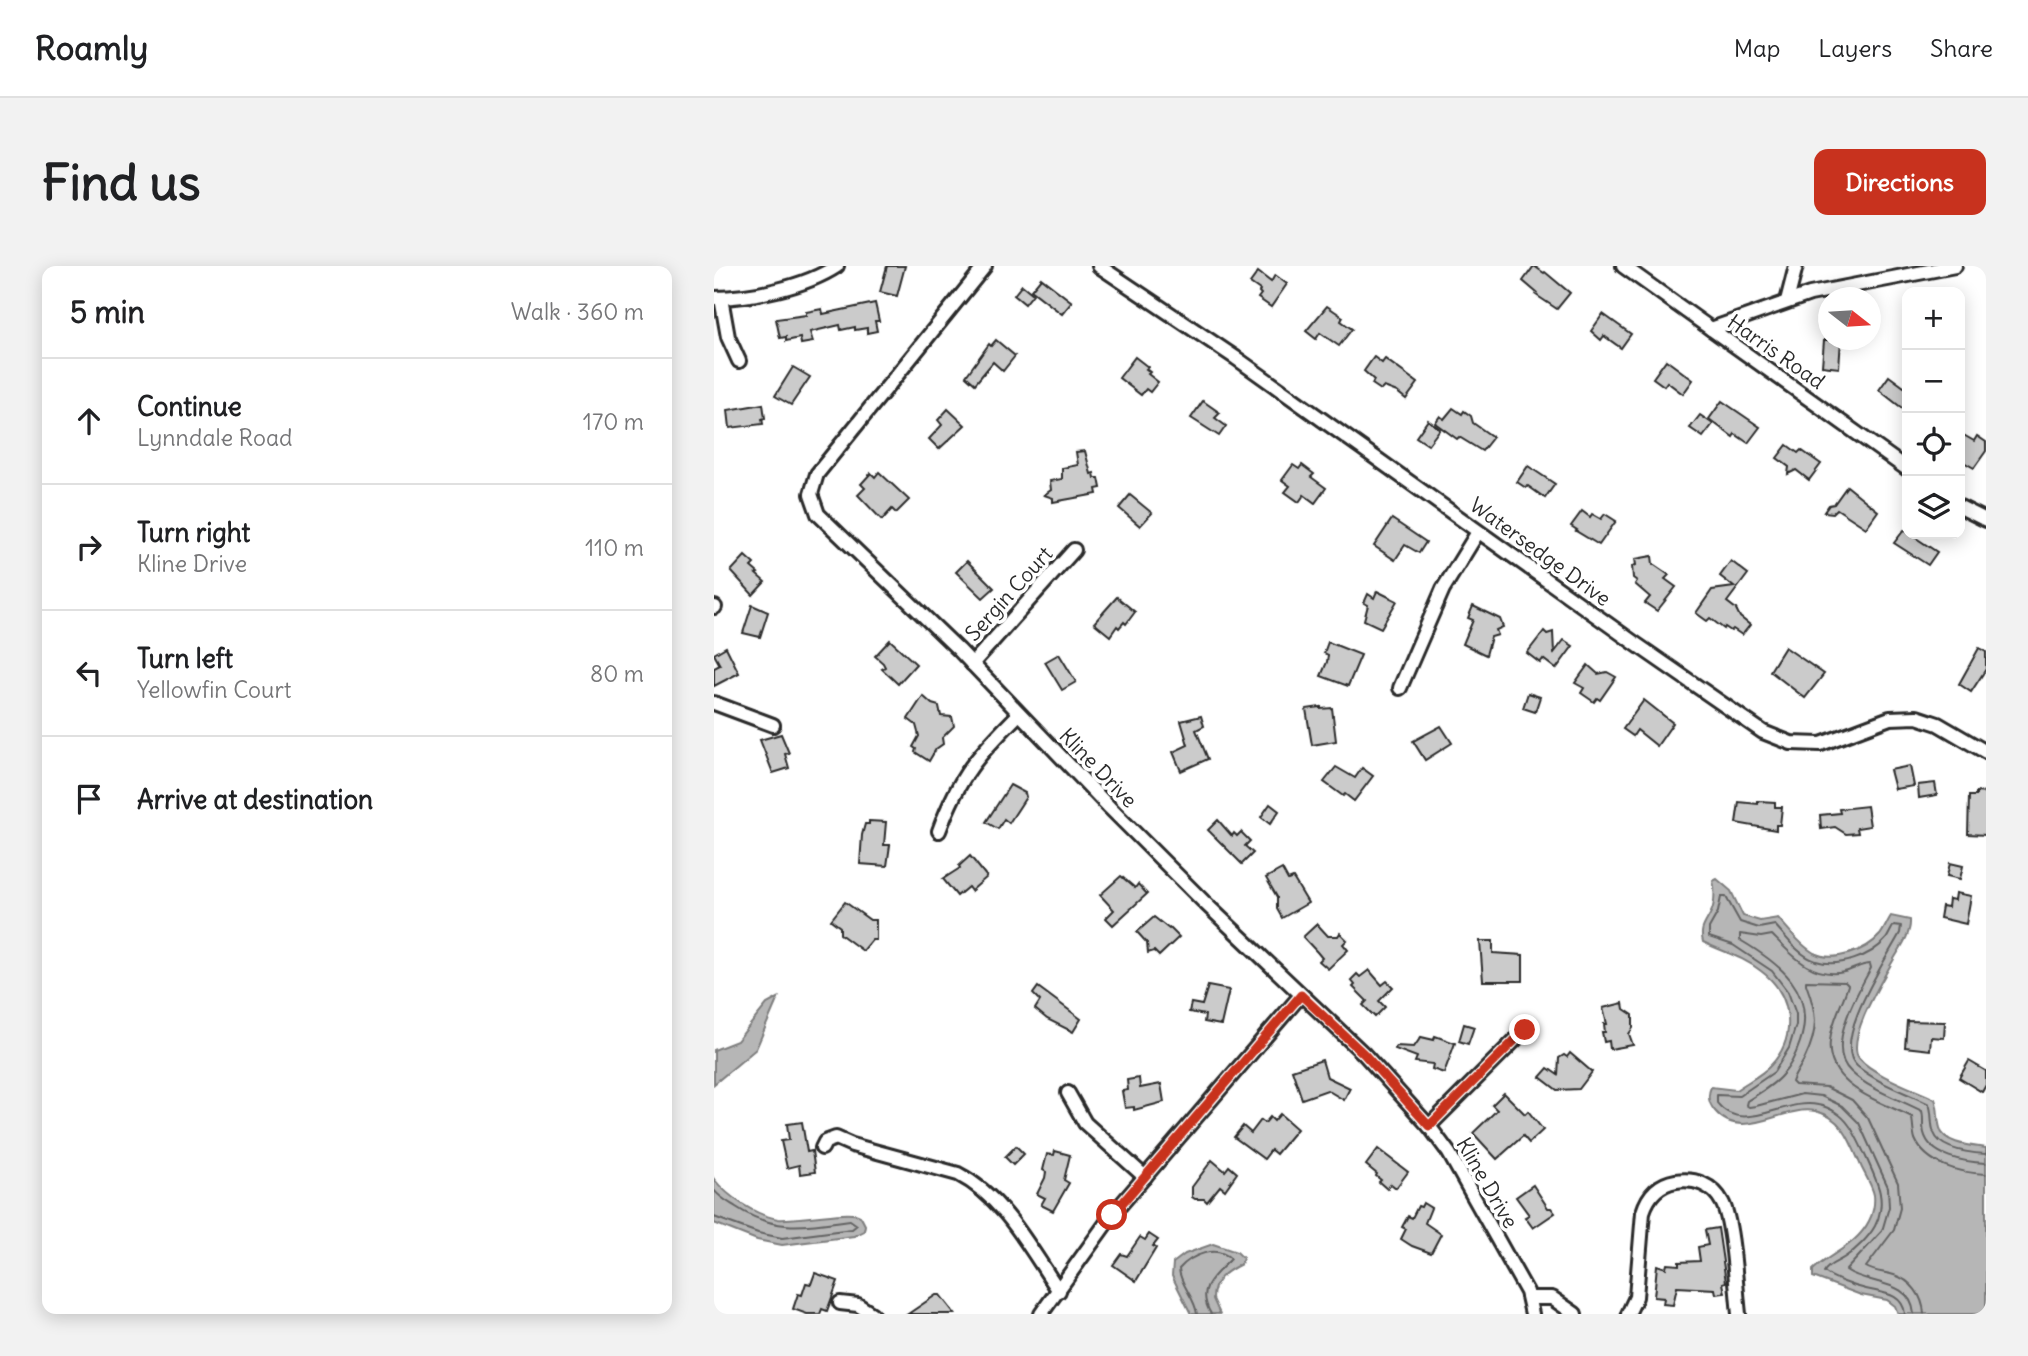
<!DOCTYPE html>
<meta charset="utf-8">
<style>
:root{--surface:#fff;--page:#f2f2f2;--text:#202124;--muted:#757577;--line:#e0e0e0;--accent:#c8321e}
body{margin:0;font-family:Delius,sans-serif;background:var(--page);color:var(--text)}
.controls{position:absolute;right:21px;top:21px;display:grid;overflow:hidden;border-radius:14px;box-shadow:0 4px 18px #0003}
.controls button{width:63px;height:63px;display:grid;place-items:center;padding:0;border:0;border-bottom:2px solid var(--line);background:var(--surface);color:var(--text);font:35px sans-serif}
.compass{position:absolute;left:1104px;top:21px;width:63px;height:63px;border-radius:50%;background:var(--surface);box-shadow:0 4px 18px #0003;rotate:107deg}
.stop{position:absolute;width:21px;height:21px;margin:-16px;border:5px solid #c8321e;border-radius:50%;background:#fff}
.stop.end{background:#c8321e;border-color:#fff;box-shadow:0 2px 7px #0008}
.list{margin:0;padding:0;list-style:none}
h2{display:flex;justify-content:space-between;align-items:center;height:91px;margin:0;padding:0 28px;font-size:30px}
h2 small{font-size:23px;font-weight:400;color:var(--muted)}
.list li{display:grid;grid-template-columns:46px 1fr auto;gap:21px;align-items:center;box-sizing:border-box;height:126px;padding:0 28px;border-top:2px solid var(--line)}
.list b{display:block;font-size:26px;white-space:nowrap}
.list p{margin:0;font-size:23px;white-space:nowrap;color:var(--muted)}
.list em{font-size:23px;font-style:normal;color:var(--muted)}
.icon{flex:none;width:38px;height:38px;fill:none;stroke:currentColor;stroke-width:2;stroke-linecap:round;stroke-linejoin:round}
.map{position:relative;flex:none;width:1272px;height:1048px;overflow:hidden;border-radius:14px}
header{display:flex;align-items:center;gap:42px;box-sizing:border-box;height:98px;padding:0 35px;background:var(--surface);border-bottom:2px solid var(--line)}
header strong{font-size:33px}
nav{display:flex;gap:38px;margin-inline-start:auto;font-size:24px}
.intro{display:flex;align-items:center;justify-content:space-between;box-sizing:border-box;height:168px;padding:0 42px}
h1{margin:0;font-size:49px}
.button{padding:18px 32px;border-radius:14px;background:var(--accent);color:#fff;font-size:24px;font-weight:700}
main{display:flex;gap:42px;padding:0 42px}
aside{flex:1;background:var(--surface);border-radius:14px;box-shadow:0 4px 18px #0003}
.map>svg:first-child{display:block}
</style>
<header>
<strong>Roamly</strong>
<nav><a>Map</a><a>Layers</a><a>Share</a></nav>
</header>
<div class="intro"><h1>Find us</h1><a class="button">Directions</a></div>
<main>
<aside>
<h2>5 min<small>Walk · 360 m</small></h2>
<ul class="list">
<li><svg class="icon" aria-label="ahead" viewBox="0 0 24 24"><path d="M12 20V5M6 11l6-6 6 6"/></svg><div><b>Continue</b><p>Lynndale Road</p></div><em>170 m</em></li>
<li><svg class="icon" aria-label="right" viewBox="0 0 24 24"><path d="M7 20v-9h11M14 6l5 5-5 5"/></svg><div><b>Turn right</b><p>Kline Drive</p></div><em>110 m</em></li>
<li><svg class="icon" aria-label="left" viewBox="0 0 24 24"><path d="M17 20v-9H6M10 6l-5 5 5 5"/></svg><div><b>Turn left</b><p>Yellowfin Court</p></div><em>80 m</em></li>
<li><svg class="icon" aria-label="arrive" viewBox="0 0 24 24"><path d="M6 21V4h12l-3 4 3 4H6"/></svg><div><b>Arrive at destination</b></div></li>
</ul>
</aside>
<div class="map">
<svg width="1272" height="1048" viewBox="0 0 1272 1048">
<rect width="100%" height="100%" fill="#fff"/>
<filter id="ink" filterUnits="userSpaceOnUse"><feTurbulence type="fractalNoise" baseFrequency=".0143" numOctaves="2"/><feDisplacementMap in="SourceGraphic" scale="14" xChannelSelector="R" yChannelSelector="G"/><feConvolveMatrix kernelMatrix="1 2 1 2 8 2 1 2 1" color-interpolation-filters="sRGB"/></filter>
<g filter="url(#ink)">
<g fill="#b6b6b6" stroke="#7e7e7e" stroke-width="2">
<path d="M1003 613 1017 625 1029 650 1046 655 1064 652C1075 664 1086 679 1100 687 1119 697 1152 685 1166 669 1170 664 1173 656 1177 650L1196 654C1197 668 1187 681 1180 693 1170 711 1131 773 1145 792 1159 809 1200 823 1221 833 1225 843 1223 852 1226 862 1229 878 1259 880 1272 882V1048H1184L1181 1040 1173 1034 1147 1029 1099 1011V1004C1117 987 1143 979 1155 955 1159 948 1161 937 1160 929 1158 919 1151 909 1147 900 1137 877 1129 851 1101 845 1068 839 1028 877 1001 845 994 837 993 830 997 821L1022 824C1033 816 1048 809 1057 799 1084 770 1078 728 1047 705 1028 690 1009 686 989 676 985 661 993 657 998 644 1001 636 1001 623 999 615Z"/>
<path d="M64 732 42 783 0 818V784L23 775 53 738Z"/>
<path d="M0 913C14 931 41 949 64 953 80 955 138 943 146 950 147 951 150 957 151 959L150 965 140 970 68 979 43 974 0 957Z"/>
<path d="M499 978 523 986 529 992 527 998C511 1006 499 1014 499 1033L506 1048H477L458 1010 459 997 471 988Z"/>
</g>
<g fill="none" stroke-linecap="round" stroke-linejoin="round">
<g stroke="#636363" stroke-width="2">
<path d="M0 924C6 932 14 936 22 941 61 967 93 960 136 954L143 959 138 963 68 972 44 967 0 951"/>
<path d="M483 1048C481 1031 466 1019 465 1003 477 989 503 978 517 993 501 1009 481 1022 497 1048"/>
<path d="M1191 1048C1189 1027 1168 1027 1152 1023 1139 1020 1120 1013 1110 1006 1114 998 1124 996 1131 991 1142 984 1155 971 1161 960 1166 951 1168 938 1166 928 1165 917 1142 868 1135 859 1128 849 1116 841 1104 839 1071 831 1029 870 1003 837V829L1025 830 1060 806 1075 782 1082 759V748L1074 726 1058 705 1019 679 995 671V662L1004 646 1007 631H1012L1026 656 1045 662 1061 659C1072 671 1085 690 1102 695 1124 702 1157 691 1172 673 1175 669 1177 663 1180 659L1187 660 1186 667C1173 692 1116 776 1143 800 1163 817 1191 826 1215 838 1219 848 1216 857 1220 867 1226 884 1256 887 1272 888"/>
<path d="M1200 1048C1197 1012 1154 1020 1132 1004L1168 965 1175 941 1174 921 1145 857 1128 840 1107 830 1088 828 1042 840 1035 841 1032 839 1033 835C1045 827 1059 820 1068 809 1077 800 1082 788 1086 776 1103 725 1065 697 1026 674V668L1047 671 1058 669C1078 689 1098 713 1130 706 1139 704 1147 698 1156 698L1157 702C1144 726 1110 782 1137 806 1156 824 1185 833 1208 845 1210 852 1208 859 1210 867 1216 891 1251 896 1272 897"/>
<path d="M1210 1048C1209 1030 1197 1014 1180 1009 1170 1006 1160 1006 1152 1001L1180 964 1186 942 1184 917 1154 852 1138 834 1112 821 1081 819 1078 816C1081 808 1087 800 1091 792 1105 763 1103 747 1092 718V715L1131 716 1134 719C1129 737 1117 756 1116 775 1111 820 1166 835 1198 851 1199 858 1199 866 1201 873 1212 899 1247 907 1272 908"/>
</g>
</g>
<g fill="#cbcbcb" stroke="#2b2b2b" stroke-width="2">
<path d="M173 0H191L183 30 166 26Z"/>
<path d="M820 0 830 7 831 6 856 27 843 43 822 29 823 27 809 15Z"/>
<path d="M544 6 557 16 561 9 573 18 557 41 544 32 547 28 545 26 546 24 536 17Z"/>
<path d="M327 12 358 36 348 48 317 24Z"/>
<path d="M308 19 319 28 311 38 300 29Z"/>
<path d="M161 37 165 55H161L163 65 153 67V62L141 64V61L127 64 126 59 96 66 99 76 87 78 86 72 72 75V71L66 72 62 53 92 49V46L108 43 109 48Z"/>
<path d="M613 40 629 51 627 55 638 63 625 80 606 67 602 73 592 65Z"/>
<path d="M889 48 917 68 907 82 890 70 887 74 877 65Z"/>
<path d="M282 74 301 90 289 105 279 96 261 118 252 110 275 78 277 80Z"/>
<path d="M1110 74H1127L1125 102 1108 100Z"/>
<path d="M421 91 434 101 432 103 436 106 434 108 444 116 436 126 432 123 427 129 405 112Z"/>
<path d="M660 91 668 97 671 93 704 117 692 133 683 126 670 121 667 124 658 118 660 114 650 105Z"/>
<path d="M952 94 979 114 969 128 953 116 950 120 939 112Z"/>
<path d="M79 101 96 111 77 139 61 130Z"/>
<path d="M1175 110 1190 121H1193V146L1165 124Z"/>
<path d="M489 135 506 147 501 152 512 160 505 170 477 152Z"/>
<path d="M1008 135 1046 161 1034 177 1021 168 1019 171 995 153Z"/>
<path d="M49 138 51 152 48 153 49 158 16 162 14 144Z"/>
<path d="M739 142 748 148 750 145 757 150 759 157 779 171 768 185 745 171 743 173 721 157 726 150 730 153Z"/>
<path d="M234 143 251 159 225 183 215 173 228 159 224 154Z"/>
<path d="M986 149 999 158 989 171 976 162Z"/>
<path d="M714 154 726 163 714 179 702 171Z"/>
<path d="M1246 167 1260 175 1263 170 1272 176V185L1260 202 1246 194Z"/>
<path d="M1073 179 1084 187 1087 184 1107 198 1095 214 1082 204 1074 208 1075 201 1063 192Z"/>
<path d="M371 185 377 208 380 207 381 212H385L387 222 382 223 383 228 339 236V232L330 229 337 224 336 215 348 213V202L364 199 362 186Z"/>
<path d="M579 199 585 203 588 199 600 208 597 211 612 222 601 237 590 229 585 236 571 226 576 220 568 214Z"/>
<path d="M814 200 841 218 831 232 814 220 812 222 803 216Z"/>
<path d="M165 206 195 234 182 247 178 243 168 254 144 229 151 222 147 218 157 207 161 211Z"/>
<path d="M1133 220 1164 245 1152 262 1123 243 1119 247 1110 246 1115 239 1120 238Z"/>
<path d="M416 229 438 247 426 260 405 242Z"/>
<path d="M868 245 876 251 878 248 887 253 891 248 902 255 885 279 862 265 863 264 857 260Z"/>
<path d="M678 253 712 276 705 287 691 279 681 294 660 280Z"/>
<path d="M1190 264 1223 286 1214 299 1180 277Z"/>
<path d="M31 290 40 298 37 301 44 307 42 308 51 316 39 329 17 305Z"/>
<path d="M938 290 939 298 955 309 951 313 962 321 943 345 931 337 936 331 921 318 923 315 919 312 918 300 922 299 921 293Z"/>
<path d="M253 295 280 322 269 332 242 306Z"/>
<path d="M1017 295 1034 308 1013 336 1022 343 1026 351 1036 359 1028 369 1019 363 1017 365 1011 361 1010 363 996 352 993 355 982 347 998 324 1020 321 1006 310Z"/>
<path d="M663 325 683 335 667 362 650 354 654 339 650 337 654 328 660 332Z"/>
<path d="M403 331 421 346 412 358 410 356 405 362 403 360 396 370 380 357Z"/>
<path d="M38 339 54 346 46 371 29 367Z"/>
<path d="M759 340 786 353 789 361 782 364 784 369 777 371 772 389 749 378 759 354 754 352Z"/>
<path d="M830 365 833 368 839 366 840 387 850 374 859 380 842 403 829 393 826 397 813 387Z"/>
<path d="M176 374 202 398 184 418 168 403 171 401 169 397 161 390Z"/>
<path d="M614 376 647 389 634 420 607 410 613 396 614 389 610 387Z"/>
<path d="M12 381 25 407 0 420V402L6 399 0 388Z"/>
<path d="M1071 381 1110 408 1091 432 1056 405Z"/>
<path d="M1265 382 1272 386V403L1257 426 1245 418Z"/>
<path d="M345 388 362 416 348 424 331 396Z"/>
<path d="M874 399 884 408 893 406 902 411 886 434 883 432 880 436 867 427 870 422 861 417Z"/>
<path d="M814 427 826 431 821 446 809 442Z"/>
<path d="M209 430 218 438 225 440 227 450 238 451 240 460 228 472 229 478 222 483 215 495 201 486 202 483 199 481 205 470 202 459 194 453Z"/>
<path d="M930 434 959 457 943 480 923 464 919 470 909 463Z"/>
<path d="M607 441V443L618 442 622 475 598 479 592 443Z"/>
<path d="M487 450 490 460 482 464 494 493 467 505 459 486 474 479 467 455Z"/>
<path d="M727 460 738 477 711 494 699 475Z"/>
<path d="M67 468 75 487 71 488 75 502 59 507 46 474Z"/>
<path d="M1196 500 1200 520 1181 523 1176 504Z"/>
<path d="M622 501 641 512 648 502 659 510 640 535 631 528 629 530 610 516Z"/>
<path d="M1221 517 1223 529 1205 532 1204 519Z"/>
<path d="M296 519 311 527 312 531 295 557 290 553 284 563 272 556Z"/>
<path d="M1262 526 1272 527V569L1254 568 1255 530H1262Z"/>
<path d="M1044 535 1061 536V541H1068L1066 559H1062V564L1022 557 1025 536 1044 538Z"/>
<path d="M556 538 565 545 556 558 547 551Z"/>
<path d="M1153 540 1156 560 1143 562 1144 567 1132 568 1121 561 1107 563 1106 549 1126 547 1125 543Z"/>
<path d="M504 554 518 570 520 567 523 570 527 566 536 575 531 580 539 587 528 598 494 564Z"/>
<path d="M155 555 172 556 170 579H176L173 600 146 598 148 569 151 558H155Z"/>
<path d="M256 590 273 611 257 625 254 621 243 630 229 613 246 602 245 600Z"/>
<path d="M1236 597 1249 600 1246 613 1233 610Z"/>
<path d="M568 603 574 614 579 612 594 637 568 652 563 643V631L552 612Z"/>
<path d="M407 610 421 622 424 618 433 628 399 659 392 652 400 644 386 629Z"/>
<path d="M1242 627 1257 630 1252 658 1226 652 1228 640 1234 641 1235 633 1241 634Z"/>
<path d="M131 636 156 654H162V674H158L149 685 126 668V661L117 654Z"/>
<path d="M440 651 455 663 456 662 465 671 445 690 440 685 434 687 433 677 423 666Z"/>
<path d="M603 658 614 670H624L626 667 633 674 629 678 634 684 614 703 605 695 608 692 603 686 589 671Z"/>
<path d="M766 675H779V687L809 689V715H769Z"/>
<path d="M655 704 668 719 673 715 679 721 665 735 671 741 661 751 649 739 653 735 639 721 641 719 637 714 643 708 646 711Z"/>
<path d="M494 720 515 724 507 759 490 756 491 749 475 746 477 737 488 739Z"/>
<path d="M324 721 367 753 359 766 333 753 321 743 326 735 319 728Z"/>
<path d="M909 737 910 743 919 749V762L915 768 919 779 896 783 895 775 890 776 888 766H891L890 758H893L889 742Z"/>
<path d="M1193 755 1231 756 1230 772 1217 771 1216 784 1191 781Z"/>
<path d="M750 758 760 761 754 778 745 775Z"/>
<path d="M721 770 741 777 730 807 718 803 719 798 701 796 703 791 681 783 682 780 700 781 707 771 720 774Z"/>
<path d="M856 787 878 806 865 823 843 824 826 811 834 802 844 809 845 792 850 789 853 791Z"/>
<path d="M608 794 613 811 636 822 630 834 613 824 588 833 578 804Z"/>
<path d="M1255 795 1272 805V819L1268 826 1245 812Z"/>
<path d="M425 812 426 822 447 818 450 836 420 844V841L411 842 408 825 414 824 413 814Z"/>
<path d="M790 827 811 848 814 845 829 864 815 877 809 870 783 893 759 867 783 844 778 839Z"/>
<path d="M566 848 583 863 562 888 557 884 550 893 520 871 529 860 537 867 547 854 551 857 556 851 560 855Z"/>
<path d="M88 856 93 886 98 885 101 906 86 908 85 899 73 902 67 875 75 874 73 858Z"/>
<path d="M302 880 310 888 299 899 291 891Z"/>
<path d="M664 883 694 906 682 922 677 918 673 923 665 916 667 914 662 910 663 908 652 899Z"/>
<path d="M341 885 356 889 350 914 355 917 339 945 327 939 331 932 323 928 331 912 332 906 329 904 333 888 340 889Z"/>
<path d="M498 894 511 905 515 900 523 907 511 924 506 920 493 936 490 933H481L478 931V921Z"/>
<path d="M819 919 834 942H837L841 947 819 962 811 951 815 949 802 931Z"/>
<path d="M709 937 717 942 711 957 727 968 717 987 698 980 687 973 692 963 688 961 694 950 698 952 704 940 707 941Z"/>
<path d="M1004 962 1012 1016 1009 1017 1011 1027 1002 1028 1001 1023 963 1021 959 1039 949 1038 950 1032 940 1031 943 999 952 1002 953 998 965 999V996L986 995 984 981 994 979 991 964Z"/>
<path d="M435 968 444 974 439 980 442 982 422 1015 399 999 407 988 413 990 426 971 431 974Z"/>
<path d="M101 1007 124 1015 113 1045 108 1043 106 1048H93L79 1043 84 1028 88 1029 92 1017 97 1018Z"/>
<path d="M222 1029H226L241 1048H194Z"/>
</g>
<g fill="none" stroke-linecap="round" stroke-linejoin="round">
<defs>
<g id="minor">
<path d="M271 0 103 208 97 228 104 248 245 384 396 542 491 637 650 788 715 860 735 887 813 1026 818 1048"/>
<path d="M385 0 522 92 919 376 1049 466 1077 477 1107 478 1176 452 1203 451 1224 458 1272 486"/>
<path d="M909 0 1193 203"/>
<path d="M0 32C38 32 91 21 123 0"/>
<path d="M7 32 14 71 25 95"/>
<path d="M1073 35 1082 0"/>
<path d="M997 63 1096 28 1241 0"/>
<path d="M1246 241 1272 254"/>
<path d="M0 341H1"/>
<path d="M258 398 360 284"/>
<path d="M686 422 729 323 764 266"/>
<path d="M0 437 59 459"/>
<path d="M225 565C246 508 263 490 305 448"/>
<path d="M354 827 371 857 431 911"/>
<path d="M715 860 811 764"/>
<path d="M108 882 111 876 122 872 138 879 244 908C291 932 316 983 345 1025"/>
<path d="M815 1032H838L861 1048"/>
<path d="M126 1037 144 1039 158 1048"/>
<path d="M327 1048 398 949 587 729"/>
<path d="M914 1048 922 1031 929 946C934 930 944 918 962 915 981 912 999 919 1008 936 1019 955 1022 1023 1025 1048"/>
</g>
</defs>
<use href="#minor" stroke="#2b2b2b" stroke-width="18"/>
<use href="#minor" stroke="#fff" stroke-width="12"/>
</g>
</g>
<g fill="none" stroke-linecap="round" stroke-linejoin="round" filter="url(#ink)">
<path stroke="#c8321e" stroke-width="9" d="M398 949 587 729 650 788 715 860 811 764"/>
</g>
<g text-anchor="middle" stroke-width="7" stroke-linejoin="round" paint-order="stroke">
<g font-size="21" fill="#2b2b2b" stroke="#fff">
<text transform="translate(1062 86) rotate(35)" y="7">Harris Road</text>
<text transform="translate(826 286) rotate(36)" y="7">Watersedge Drive</text>
<text transform="translate(295 328) rotate(-48)" y="7">Sergin Court</text>
<text transform="translate(384 502) rotate(46)" y="7">Kline Drive</text>
<text transform="translate(773 917) rotate(60)" y="7">Kline Drive</text>
</g>
</g>
</svg>
<div class="controls">
<button>+</button>
<button>−</button>
<button><svg class="icon" aria-label="locate" viewBox="0 0 24 24"><circle cx="12" cy="12" r="6"/><path d="M12 2v4M12 18v4M2 12h4M18 12h4"/></svg></button>
<button><svg class="icon" aria-label="layers" viewBox="0 0 24 24"><path d="M12 4l9 5-9 5-9-5zM3 14l9 5 9-5"/></svg></button>
</div>
<svg class="compass" viewBox="-18 -18 36 36"><path d="M0-13l5 13h-10z" fill="#e53935"/><path d="M0 13l5-13h-10z" fill="#757577"/></svg>
<div class="stop" style="left:398px;top:949px"></div>
<div class="stop end" style="left:811px;top:764px"></div>
</div>
</main>
